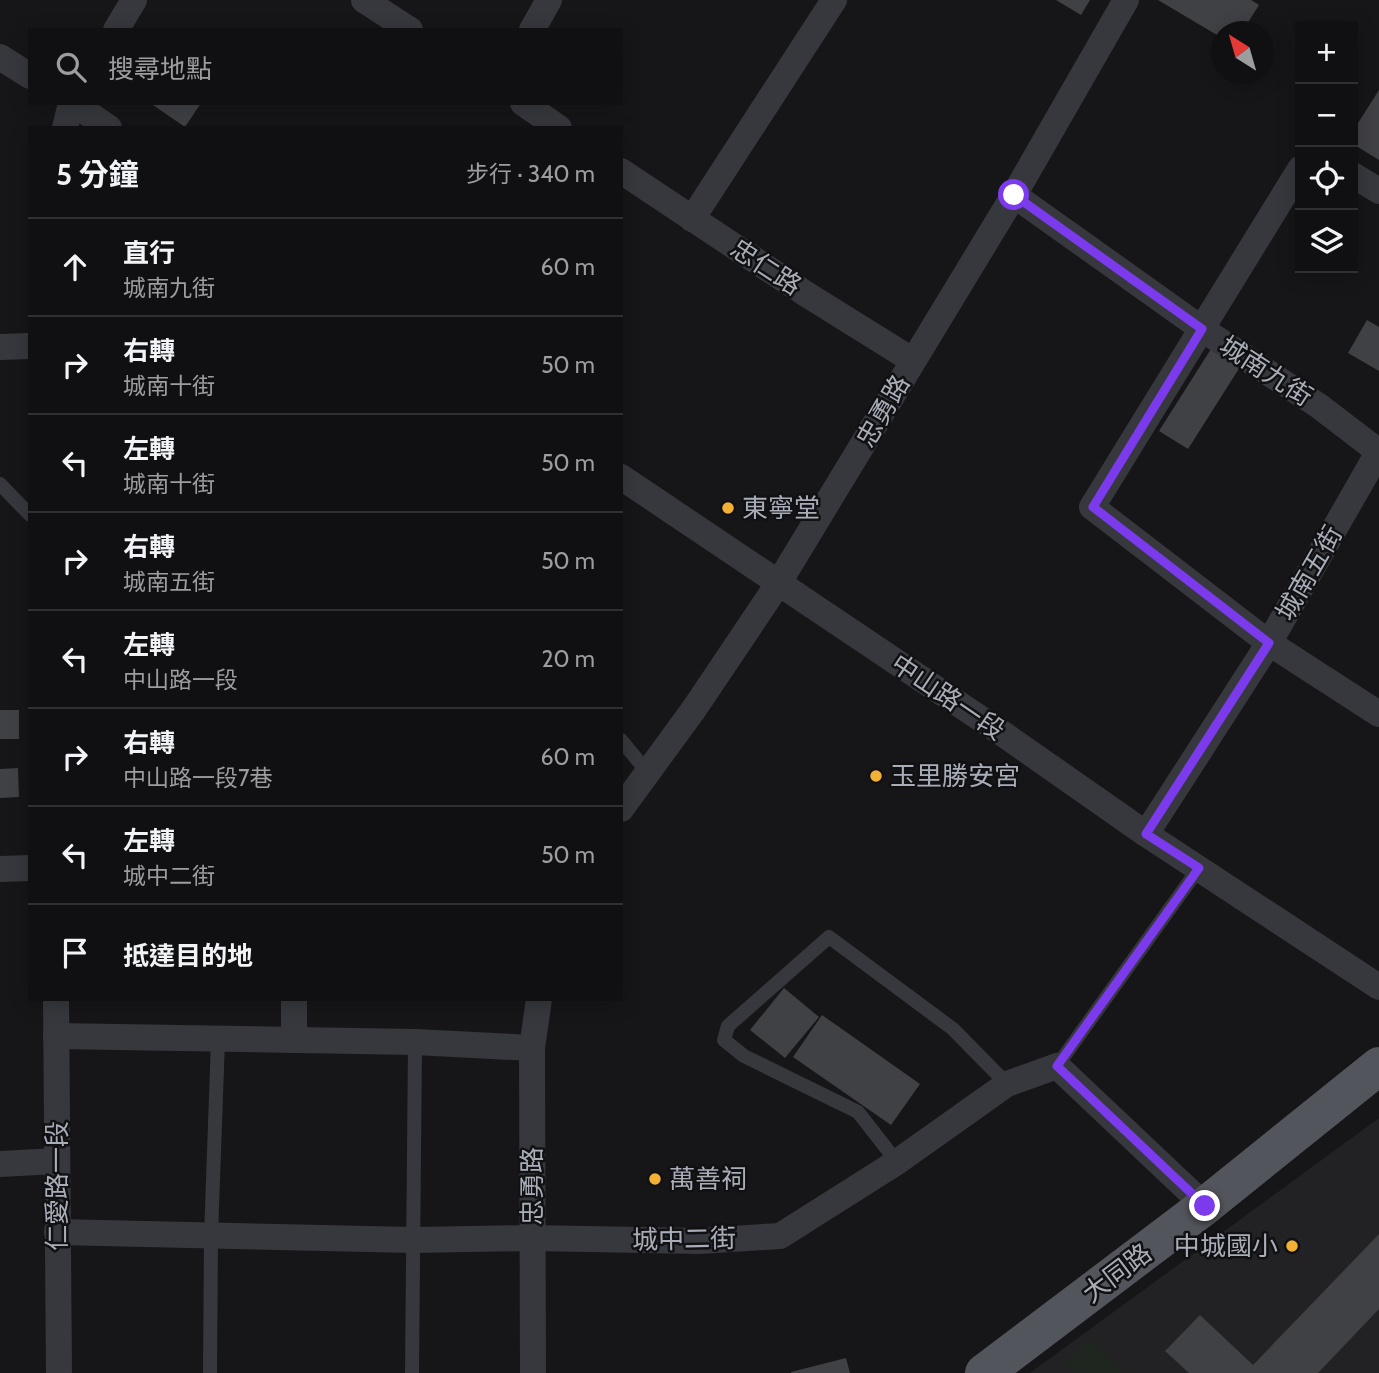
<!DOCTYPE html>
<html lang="zh-TW">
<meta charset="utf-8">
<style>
:root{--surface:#101012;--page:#19191b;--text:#f1f3f6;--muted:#9c9d9f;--line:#303032}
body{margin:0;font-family:Cabin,"Noto Sans TC",sans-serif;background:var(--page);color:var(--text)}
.controls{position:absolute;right:21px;top:21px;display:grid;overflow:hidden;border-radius:0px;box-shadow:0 4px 18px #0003}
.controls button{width:63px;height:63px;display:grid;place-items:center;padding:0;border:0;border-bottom:2px solid var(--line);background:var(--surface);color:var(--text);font:35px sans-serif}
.compass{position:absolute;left:1211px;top:21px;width:63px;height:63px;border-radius:50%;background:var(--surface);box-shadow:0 4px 18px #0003;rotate:323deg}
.stop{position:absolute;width:21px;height:21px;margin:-16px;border:5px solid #7c3aed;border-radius:50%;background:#fff}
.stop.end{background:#7c3aed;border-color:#fff;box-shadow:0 2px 7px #0008}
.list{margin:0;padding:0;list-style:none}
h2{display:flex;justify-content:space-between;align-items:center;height:91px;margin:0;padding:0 28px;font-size:30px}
h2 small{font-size:23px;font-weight:400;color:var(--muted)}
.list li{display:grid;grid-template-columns:46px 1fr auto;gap:21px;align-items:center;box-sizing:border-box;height:98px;padding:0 28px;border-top:2px solid var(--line)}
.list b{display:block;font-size:26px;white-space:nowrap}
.list p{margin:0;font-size:23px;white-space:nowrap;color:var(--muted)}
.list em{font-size:23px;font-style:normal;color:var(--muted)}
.icon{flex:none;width:38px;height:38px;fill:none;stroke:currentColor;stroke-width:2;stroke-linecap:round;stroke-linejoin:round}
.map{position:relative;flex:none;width:1379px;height:1373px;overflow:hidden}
.search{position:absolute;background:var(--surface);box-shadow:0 4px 18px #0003;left:28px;top:28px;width:595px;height:77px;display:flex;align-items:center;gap:18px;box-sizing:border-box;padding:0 24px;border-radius:0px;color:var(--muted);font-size:26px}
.panel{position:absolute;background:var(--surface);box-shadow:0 4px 18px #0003;left:28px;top:126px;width:595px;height:875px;border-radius:0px}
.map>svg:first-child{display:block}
</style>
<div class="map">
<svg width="1379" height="1373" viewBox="0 0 1379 1373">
<rect width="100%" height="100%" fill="#161618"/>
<path fill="#222225" d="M1379 1118V1373H1030Z"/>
<path fill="#1e261f" d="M1090 1340 1124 1373H1075L1065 1364Z"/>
<g fill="#404145">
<path d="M1056 0H1090L1081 15Z"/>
<path d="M1158 0H1251L1259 5 1242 32H1222V38Z"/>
<path d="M1379 90V160L1353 144V131Z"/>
<path d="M150 103H201L185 127Z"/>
<path d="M1367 320 1379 327V371L1348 353Z"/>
<path d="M1211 349 1240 367 1188 449 1159 431Z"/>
<rect x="0" y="710" width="19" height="29"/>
<path d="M18 768 19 797 0 798V769Z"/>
<path d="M784 988 819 1017 785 1058 750 1030Z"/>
<path d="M822 1015 920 1084 891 1125 793 1057Z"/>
<path d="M1379 1234V1309L1318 1373H1189L1165 1351 1200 1315 1253 1365Z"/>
<path d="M846 1358 850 1373H791V1372Z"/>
</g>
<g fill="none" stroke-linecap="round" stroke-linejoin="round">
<g stroke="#37383d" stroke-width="14">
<path d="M0 484 30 515"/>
<path d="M621 740 649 774"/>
<path d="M1057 1066 1199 868"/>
<path d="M897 1162 858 1112 744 1056 724 1040 728 1026 829 937 953 1029 1007 1084"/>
<path d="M210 1373 211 1236 218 1040"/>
<path d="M412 1373 415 1042"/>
</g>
<g stroke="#37383d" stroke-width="26">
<path d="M364 0 410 30"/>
<path d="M116 30 134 0"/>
<path d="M532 30 549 0"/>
<path d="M0 57 30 76"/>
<path d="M73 103 109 128"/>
<path d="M523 103 559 128"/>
<path d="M65 128 71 103"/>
<path d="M1300 169 1092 507 1269 643 1379 714"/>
<path d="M621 171 806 294 912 360"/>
<path d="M1353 175 1379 191"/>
<path d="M1014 195 1202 329 1319 406 1379 452"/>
<path d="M692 219 834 0"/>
<path d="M0 347 30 346"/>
<path d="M621 477 996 729 1146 834 1379 987"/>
<path d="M621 809 694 709 778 584 1014 195 1126 0"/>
<path d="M1146 834 1269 643 1379 451"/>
<path d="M0 869 30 868"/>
<path d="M56 999 59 1373"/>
<path d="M294 999V1040"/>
<path d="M56 1036 415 1042 532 1048"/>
<path d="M0 1164 57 1161"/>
<path d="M57 1232 414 1240 532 1238 699 1241 780 1236 897 1162 1007 1084 1057 1066 1205 1206"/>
<path d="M533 1373 532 1048 539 999"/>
</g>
<path stroke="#53555c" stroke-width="38" d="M984 1373 1205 1206 1379 1066"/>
</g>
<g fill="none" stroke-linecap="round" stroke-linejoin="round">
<path stroke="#7c3aed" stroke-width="9" d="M1014 195 1202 329 1093 507 1269 643 1146 834 1199 868 1057 1066 1205 1206"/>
</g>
<g fill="#f2b134" stroke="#111113" stroke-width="2.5">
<circle cx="728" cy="508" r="7"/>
<circle cx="876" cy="776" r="7"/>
<circle cx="655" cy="1179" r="7"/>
<circle cx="1292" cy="1246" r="7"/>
</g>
<g text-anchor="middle" stroke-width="5" stroke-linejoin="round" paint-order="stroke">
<g font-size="26" fill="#a8adb8" stroke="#111113">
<text transform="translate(766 267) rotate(33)" y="9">忠仁路</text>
<text transform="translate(1266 371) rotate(33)" y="9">城南九街</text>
<text transform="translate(883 411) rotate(-60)" y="9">忠勇路</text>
<text transform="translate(1309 573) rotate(-60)" y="9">城南五街</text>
<text transform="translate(948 697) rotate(34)" y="9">中山路一段</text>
<text transform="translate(57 1186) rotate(-90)" y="9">仁愛路一段</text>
<text transform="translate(532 1186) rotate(-90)" y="9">忠勇路</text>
<text transform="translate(684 1239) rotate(-1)" y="9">城中二街</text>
<text transform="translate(1117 1273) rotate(-37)" y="9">大同路</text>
</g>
<g font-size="26" fill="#a8adb8" stroke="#111113" text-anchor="start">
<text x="742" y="517">東寧堂</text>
<text x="890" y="785">玉里勝安宮</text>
<text x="669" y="1188">萬善祠</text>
<text x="1278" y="1255" text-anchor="end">中城國小</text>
</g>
</g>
</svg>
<div class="controls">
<button>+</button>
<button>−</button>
<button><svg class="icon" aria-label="locate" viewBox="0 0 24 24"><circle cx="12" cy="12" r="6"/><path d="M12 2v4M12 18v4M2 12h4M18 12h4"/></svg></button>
<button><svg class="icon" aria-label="layers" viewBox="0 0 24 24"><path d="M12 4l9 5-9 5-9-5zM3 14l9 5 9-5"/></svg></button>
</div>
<svg class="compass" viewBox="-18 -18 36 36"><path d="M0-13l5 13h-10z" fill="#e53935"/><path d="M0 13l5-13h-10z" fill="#9c9d9f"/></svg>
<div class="stop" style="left:1014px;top:195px"></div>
<div class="stop end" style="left:1205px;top:1206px"></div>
<div class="search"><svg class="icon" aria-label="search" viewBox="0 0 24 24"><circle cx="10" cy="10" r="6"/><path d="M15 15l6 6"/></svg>搜尋地點</div>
<section class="panel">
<h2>5 分鐘<small>步行 · 340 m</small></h2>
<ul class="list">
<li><svg class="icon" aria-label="ahead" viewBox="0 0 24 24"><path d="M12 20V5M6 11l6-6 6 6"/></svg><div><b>直行</b><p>城南九街</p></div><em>60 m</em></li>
<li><svg class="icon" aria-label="right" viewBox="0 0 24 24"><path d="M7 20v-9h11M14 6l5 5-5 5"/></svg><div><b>右轉</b><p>城南十街</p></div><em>50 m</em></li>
<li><svg class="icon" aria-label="left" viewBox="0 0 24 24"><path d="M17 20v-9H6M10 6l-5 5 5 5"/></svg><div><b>左轉</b><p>城南十街</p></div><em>50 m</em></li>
<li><svg class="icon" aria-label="right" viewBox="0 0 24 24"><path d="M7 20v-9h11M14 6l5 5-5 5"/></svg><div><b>右轉</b><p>城南五街</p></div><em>50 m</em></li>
<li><svg class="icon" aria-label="left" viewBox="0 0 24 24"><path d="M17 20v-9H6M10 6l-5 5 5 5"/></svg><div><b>左轉</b><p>中山路一段</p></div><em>20 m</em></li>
<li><svg class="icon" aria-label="right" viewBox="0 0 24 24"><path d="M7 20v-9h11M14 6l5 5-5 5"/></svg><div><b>右轉</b><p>中山路一段7巷</p></div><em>60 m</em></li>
<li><svg class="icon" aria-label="left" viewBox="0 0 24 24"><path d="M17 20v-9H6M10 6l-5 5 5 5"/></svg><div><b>左轉</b><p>城中二街</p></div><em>50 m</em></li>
<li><svg class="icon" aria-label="arrive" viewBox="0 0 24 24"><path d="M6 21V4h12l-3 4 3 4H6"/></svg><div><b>抵達目的地</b></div></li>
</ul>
</section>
</div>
